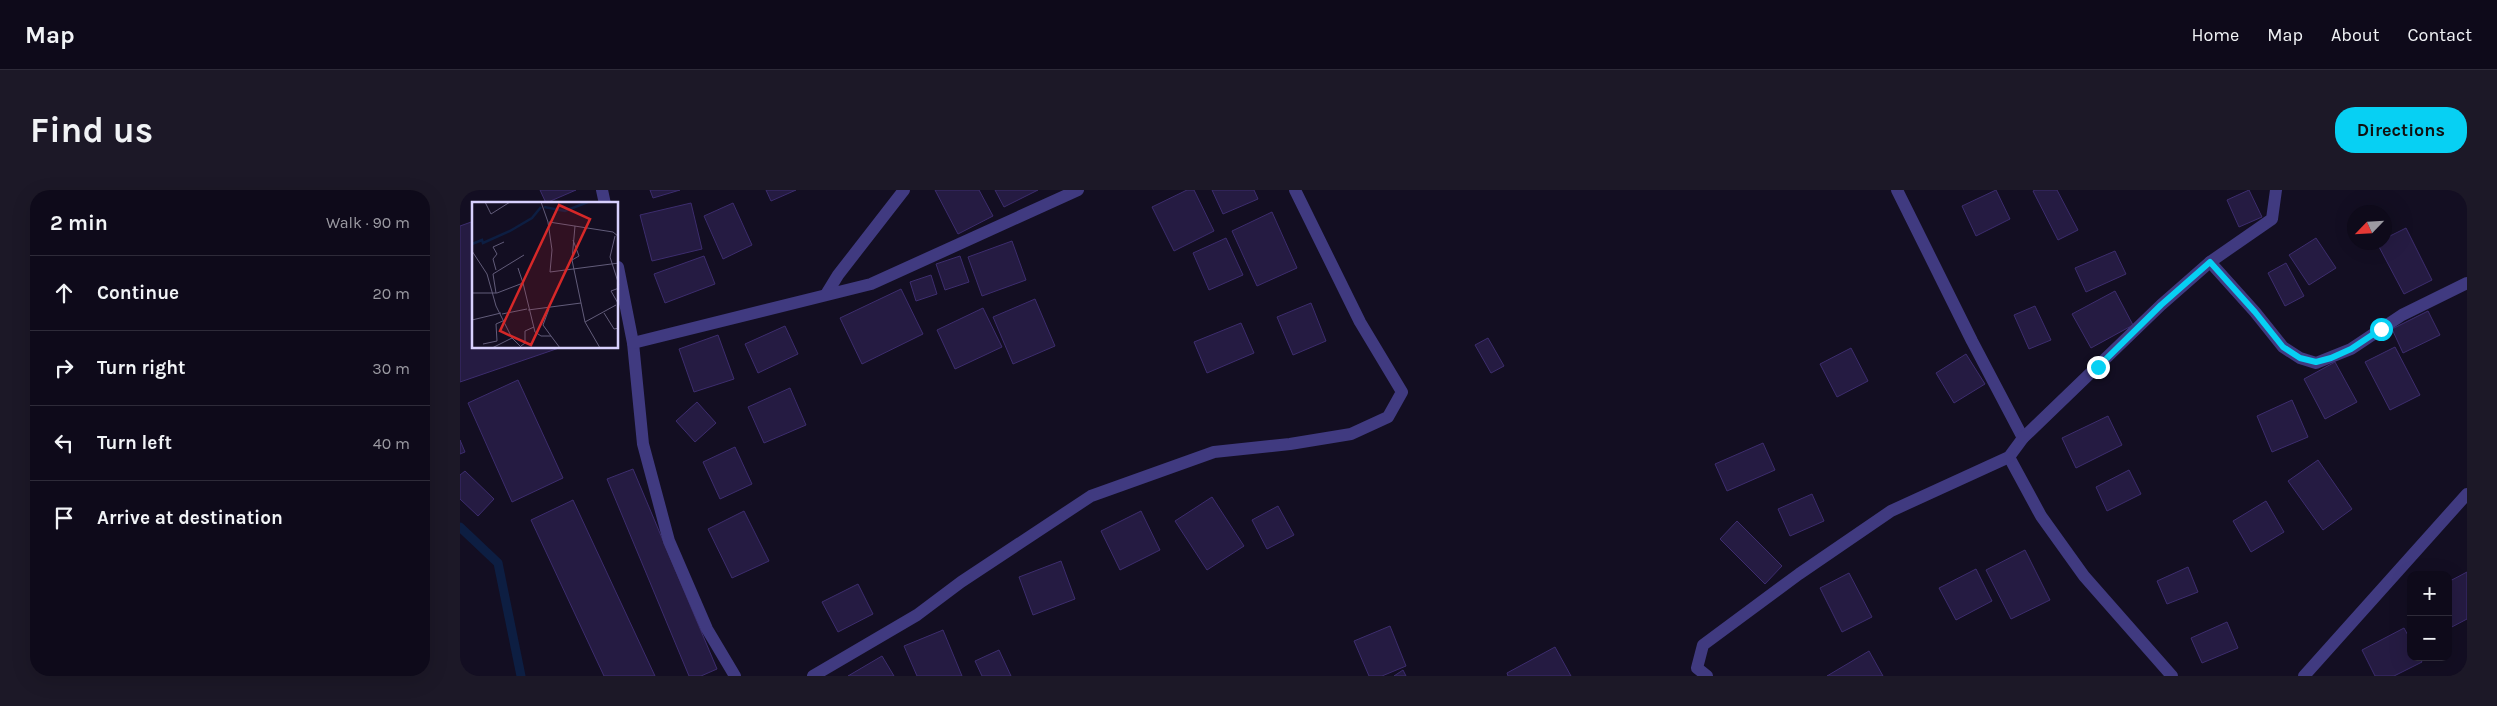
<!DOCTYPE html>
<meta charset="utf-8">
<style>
:root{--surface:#0e0a1a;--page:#1c1827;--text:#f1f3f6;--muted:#9b9aa2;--line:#2e2b39;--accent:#07d0f3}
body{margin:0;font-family:Karla,sans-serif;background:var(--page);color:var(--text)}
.controls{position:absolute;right:15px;bottom:15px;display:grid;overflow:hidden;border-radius:10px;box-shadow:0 5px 20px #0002}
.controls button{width:45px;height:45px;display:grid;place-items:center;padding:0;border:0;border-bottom:1px solid var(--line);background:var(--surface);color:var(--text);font:25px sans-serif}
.compass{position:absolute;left:1887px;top:15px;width:45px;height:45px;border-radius:50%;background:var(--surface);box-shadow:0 5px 20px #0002;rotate:245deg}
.stop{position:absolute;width:15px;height:15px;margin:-11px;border:4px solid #07d0f3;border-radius:50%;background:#fff}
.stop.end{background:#07d0f3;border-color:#fff;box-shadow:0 1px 5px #0008}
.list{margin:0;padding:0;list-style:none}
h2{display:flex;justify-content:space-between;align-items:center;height:65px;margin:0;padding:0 20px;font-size:21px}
h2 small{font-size:16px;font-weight:400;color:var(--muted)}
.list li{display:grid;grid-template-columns:32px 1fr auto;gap:15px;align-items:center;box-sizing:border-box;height:75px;padding:0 20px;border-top:1px solid var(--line)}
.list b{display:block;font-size:19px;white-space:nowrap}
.list em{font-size:16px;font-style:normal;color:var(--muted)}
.icon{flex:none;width:28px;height:28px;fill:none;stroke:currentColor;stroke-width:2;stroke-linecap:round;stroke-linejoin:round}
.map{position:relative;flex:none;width:2007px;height:486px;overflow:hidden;border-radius:20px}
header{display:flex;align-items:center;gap:30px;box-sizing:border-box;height:70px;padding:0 25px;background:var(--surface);border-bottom:1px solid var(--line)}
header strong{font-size:24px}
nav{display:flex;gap:28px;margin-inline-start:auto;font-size:18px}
.intro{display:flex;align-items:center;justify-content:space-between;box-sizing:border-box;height:120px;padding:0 30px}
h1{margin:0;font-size:35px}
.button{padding:12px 22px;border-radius:20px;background:var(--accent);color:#111;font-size:18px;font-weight:700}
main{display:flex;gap:30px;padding:0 30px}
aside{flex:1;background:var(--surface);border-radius:20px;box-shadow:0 5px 20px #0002}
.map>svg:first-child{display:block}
</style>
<header>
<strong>Map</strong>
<nav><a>Home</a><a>Map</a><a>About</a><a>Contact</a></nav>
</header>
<div class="intro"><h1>Find us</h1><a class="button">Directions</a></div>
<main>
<aside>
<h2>2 min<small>Walk · 90 m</small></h2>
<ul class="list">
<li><svg class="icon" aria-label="ahead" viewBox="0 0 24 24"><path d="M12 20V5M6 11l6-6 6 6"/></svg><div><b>Continue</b></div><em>20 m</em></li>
<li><svg class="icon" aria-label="right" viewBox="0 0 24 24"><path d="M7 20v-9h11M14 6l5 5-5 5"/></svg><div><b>Turn right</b></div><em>30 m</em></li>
<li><svg class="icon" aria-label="left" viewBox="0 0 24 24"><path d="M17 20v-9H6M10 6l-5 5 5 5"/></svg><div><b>Turn left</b></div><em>40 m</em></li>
<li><svg class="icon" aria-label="arrive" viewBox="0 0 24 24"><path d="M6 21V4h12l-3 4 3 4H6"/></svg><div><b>Arrive at destination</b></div></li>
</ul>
</aside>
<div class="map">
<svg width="2007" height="486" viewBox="0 0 2007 486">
<rect width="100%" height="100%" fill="#130e22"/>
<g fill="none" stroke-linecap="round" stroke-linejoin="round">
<path stroke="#0d1e42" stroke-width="9" d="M0 337 38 373 61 486"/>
</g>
<g fill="#251b42" stroke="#3d2d6e">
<path d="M80 0H116L86 13Z"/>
<path d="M190 0H220L193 8Z"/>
<path d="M306 0H336L311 11Z"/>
<path d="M475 0H519L533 26 498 44Z"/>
<path d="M535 0H578L544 17Z"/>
<path d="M727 0H734L754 41 714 61 692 17Z"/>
<path d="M752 0H794L798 9 763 24Z"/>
<path d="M1536 0 1550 29 1516 46 1502 16Z"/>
<path d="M1575 0H1597L1618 40 1598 50 1573 1Z"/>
<path d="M1789 0 1802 27 1779 37 1767 10Z"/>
<path d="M231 13 242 59 192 71 180 25Z"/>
<path d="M273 13 292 55 263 69 244 26Z"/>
<path d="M812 22 837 78 797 96 772 41Z"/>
<path d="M14 31V158H99L0 192V36Z"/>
<path d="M1946 38 1972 90 1944 104 1917 53 1924 52V49Z"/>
<path d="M766 48 783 85 749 100 733 63Z"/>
<path d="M1856 48 1876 78 1849 95 1829 65Z"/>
<path d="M552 51 566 90 522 106 508 67Z"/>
<path d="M1655 61 1666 84 1626 102 1615 78Z"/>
<path d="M244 66 255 94 205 113 194 84Z"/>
<path d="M500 66 509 92 485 100 476 74Z"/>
<path d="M1826 73 1844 106 1825 116 1808 83Z"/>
<path d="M471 85 477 104 456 111 450 92Z"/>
<path d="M441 99 463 144 402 174 380 128Z"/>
<path d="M1655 101 1673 135 1631 158 1612 124Z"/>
<path d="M575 109 595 156 553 174 533 127Z"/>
<path d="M851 113 866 151 833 165 817 127Z"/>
<path d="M1575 116 1591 150 1569 159 1554 125Z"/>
<path d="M523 118 542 157 495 179 477 140Z"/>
<path d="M1968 121 1980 145 1943 163 1932 139Z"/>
<path d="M781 133 794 163 747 183 734 152Z"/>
<path d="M325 136 338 164 298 183 285 154Z"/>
<path d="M258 145 274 189 234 202 219 159Z"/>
<path d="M1028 148 1044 176 1031 183 1015 155Z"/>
<path d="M1935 157 1960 205 1930 220 1905 172Z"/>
<path d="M1391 158 1408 191 1377 207 1360 174Z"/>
<path d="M1506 164 1525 194 1494 213 1476 183Z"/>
<path d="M1875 172 1897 212 1865 229 1844 189Z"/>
<path d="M58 190 103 288 52 312 8 213Z"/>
<path d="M330 198 346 235 304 253 288 217Z"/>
<path d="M1832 210 1848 247 1812 262 1797 226Z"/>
<path d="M237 212 256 233 235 252 216 231Z"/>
<path d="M1648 226 1662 255 1616 278 1602 248Z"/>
<path d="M0 250 5 262 0 264Z"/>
<path d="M1303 253 1315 280 1267 301 1255 274Z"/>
<path d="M275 257 292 294 260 309 243 272Z"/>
<path d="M1858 270 1892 319 1863 340 1828 291Z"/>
<path d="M173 279 257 479 241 486H229L147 289Z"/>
<path d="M1669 280 1681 304 1647 321 1636 297Z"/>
<path d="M5 281 34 309 18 326 0 309V285Z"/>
<path d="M1352 304 1364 331 1330 346 1318 319Z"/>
<path d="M752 307 784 356 747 380 715 331Z"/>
<path d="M113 310 195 486H144L71 330Z"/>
<path d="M1806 311 1824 342 1791 362 1773 331Z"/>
<path d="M818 316 834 345 807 359 792 330Z"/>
<path d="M284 321 309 371 272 388 248 339Z"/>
<path d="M681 321 700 360 660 380 641 341Z"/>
<path d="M1277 331 1322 376 1305 394 1260 349Z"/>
<path d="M1565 360 1590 410 1551 429 1526 380Z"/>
<path d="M601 371 615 409 573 425 559 387Z"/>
<path d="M1728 377 1738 402 1707 414 1697 391Z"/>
<path d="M1516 379 1532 411 1496 430 1479 398Z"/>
<path d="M2007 382V429L1988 439V392Z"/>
<path d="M1389 383 1412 427 1382 442 1360 398Z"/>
<path d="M398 394 413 424 378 442 362 412Z"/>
<path d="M1767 432 1778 458 1742 473 1731 448Z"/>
<path d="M930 436 946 476 922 486H909L894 451Z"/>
<path d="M1944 438 1951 451V467H1959L1962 472 1934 486H1915L1902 460Z"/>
<path d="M483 440 502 486H457L444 456Z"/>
<path d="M1095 457 1111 486H1048L1047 483Z"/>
<path d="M539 460 551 486H522L515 471Z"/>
<path d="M1409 461 1423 486H1367Z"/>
<path d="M422 466 434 486H388Z"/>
<path d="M943 480 946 486H934Z"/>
</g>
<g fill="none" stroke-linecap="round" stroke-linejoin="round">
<g stroke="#403a80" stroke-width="12">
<path d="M142 0 145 14"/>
<path d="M1437 0 1512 151 1563 248"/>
<path d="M1750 72 1795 122 1823 157 1840 168 1856 173 1891 159 1942 125 2007 93"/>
<path d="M158 77 173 153 183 254 209 351 247 439 275 486"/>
<path d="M367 103 378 85 444 0"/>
<path d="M173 153 411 94 618 0"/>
<path d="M1549 267 1581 326 1624 386 1712 486"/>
<path d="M353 486 457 425 501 392 631 306 754 262 830 254 891 244 928 227 942 202 900 132 835 0"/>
<path d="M1247 486 1237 478 1243 455 1339 384 1431 321 1549 267 1563 248 1701 115 1750 72 1812 29 1816 0"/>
<path d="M1844 486 2007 304"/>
</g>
</g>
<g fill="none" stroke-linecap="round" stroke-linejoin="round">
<path stroke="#07d0f3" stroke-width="6" d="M1638 177 1701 115 1750 72 1795 122 1823 157 1840 168 1856 172 1871 168 1891 159 1921 139"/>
</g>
<g transform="translate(12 12)">
<rect width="146" height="146" fill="#130e22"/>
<path fill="none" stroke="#0d1e42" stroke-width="2.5" d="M72 5 93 9 116 0M0 42 10 38 11 41 38 29 60 16 69 5"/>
<path fill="none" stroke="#625c7a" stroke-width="1" d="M13 0 19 12 38 0M69 0 76 20 80 48 78 70 147 61M77 20 141 30 147 35M103 24 100 58 113 120M143 34 138 55 147 83M0 49 15 72 24 104 40 136 50 146M100 58 107 54 101 38M46 66 51 81M24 68 21 57 25 52 21 45 32 40M147 86 139 89 147 103M0 91H25L51 81 63 130 69 134H79L88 146M24 91 21 72 52 53M77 107 71 123 79 134M56 108 109 101M132 111 142 127 147 126M30 112 55 107M0 118 29 111M11 142 25 139 24 122 33 118M49 144 53 141V129L62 125M20 146 40 136M128 146 113 120 144 103"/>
<path fill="#d62828" fill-opacity="0.15" stroke="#d62828" stroke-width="2.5" d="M87 3 118 17 59 143 28 129Z"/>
<rect width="146" height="146" fill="none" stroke="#d8d0fe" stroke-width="2.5"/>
</g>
</svg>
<div class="controls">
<button>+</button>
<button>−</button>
</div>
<svg class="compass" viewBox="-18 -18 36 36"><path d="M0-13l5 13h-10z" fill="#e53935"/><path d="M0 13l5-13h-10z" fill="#9b9aa2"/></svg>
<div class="stop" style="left:1921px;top:139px"></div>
<div class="stop end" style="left:1638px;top:177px"></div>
</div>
</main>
